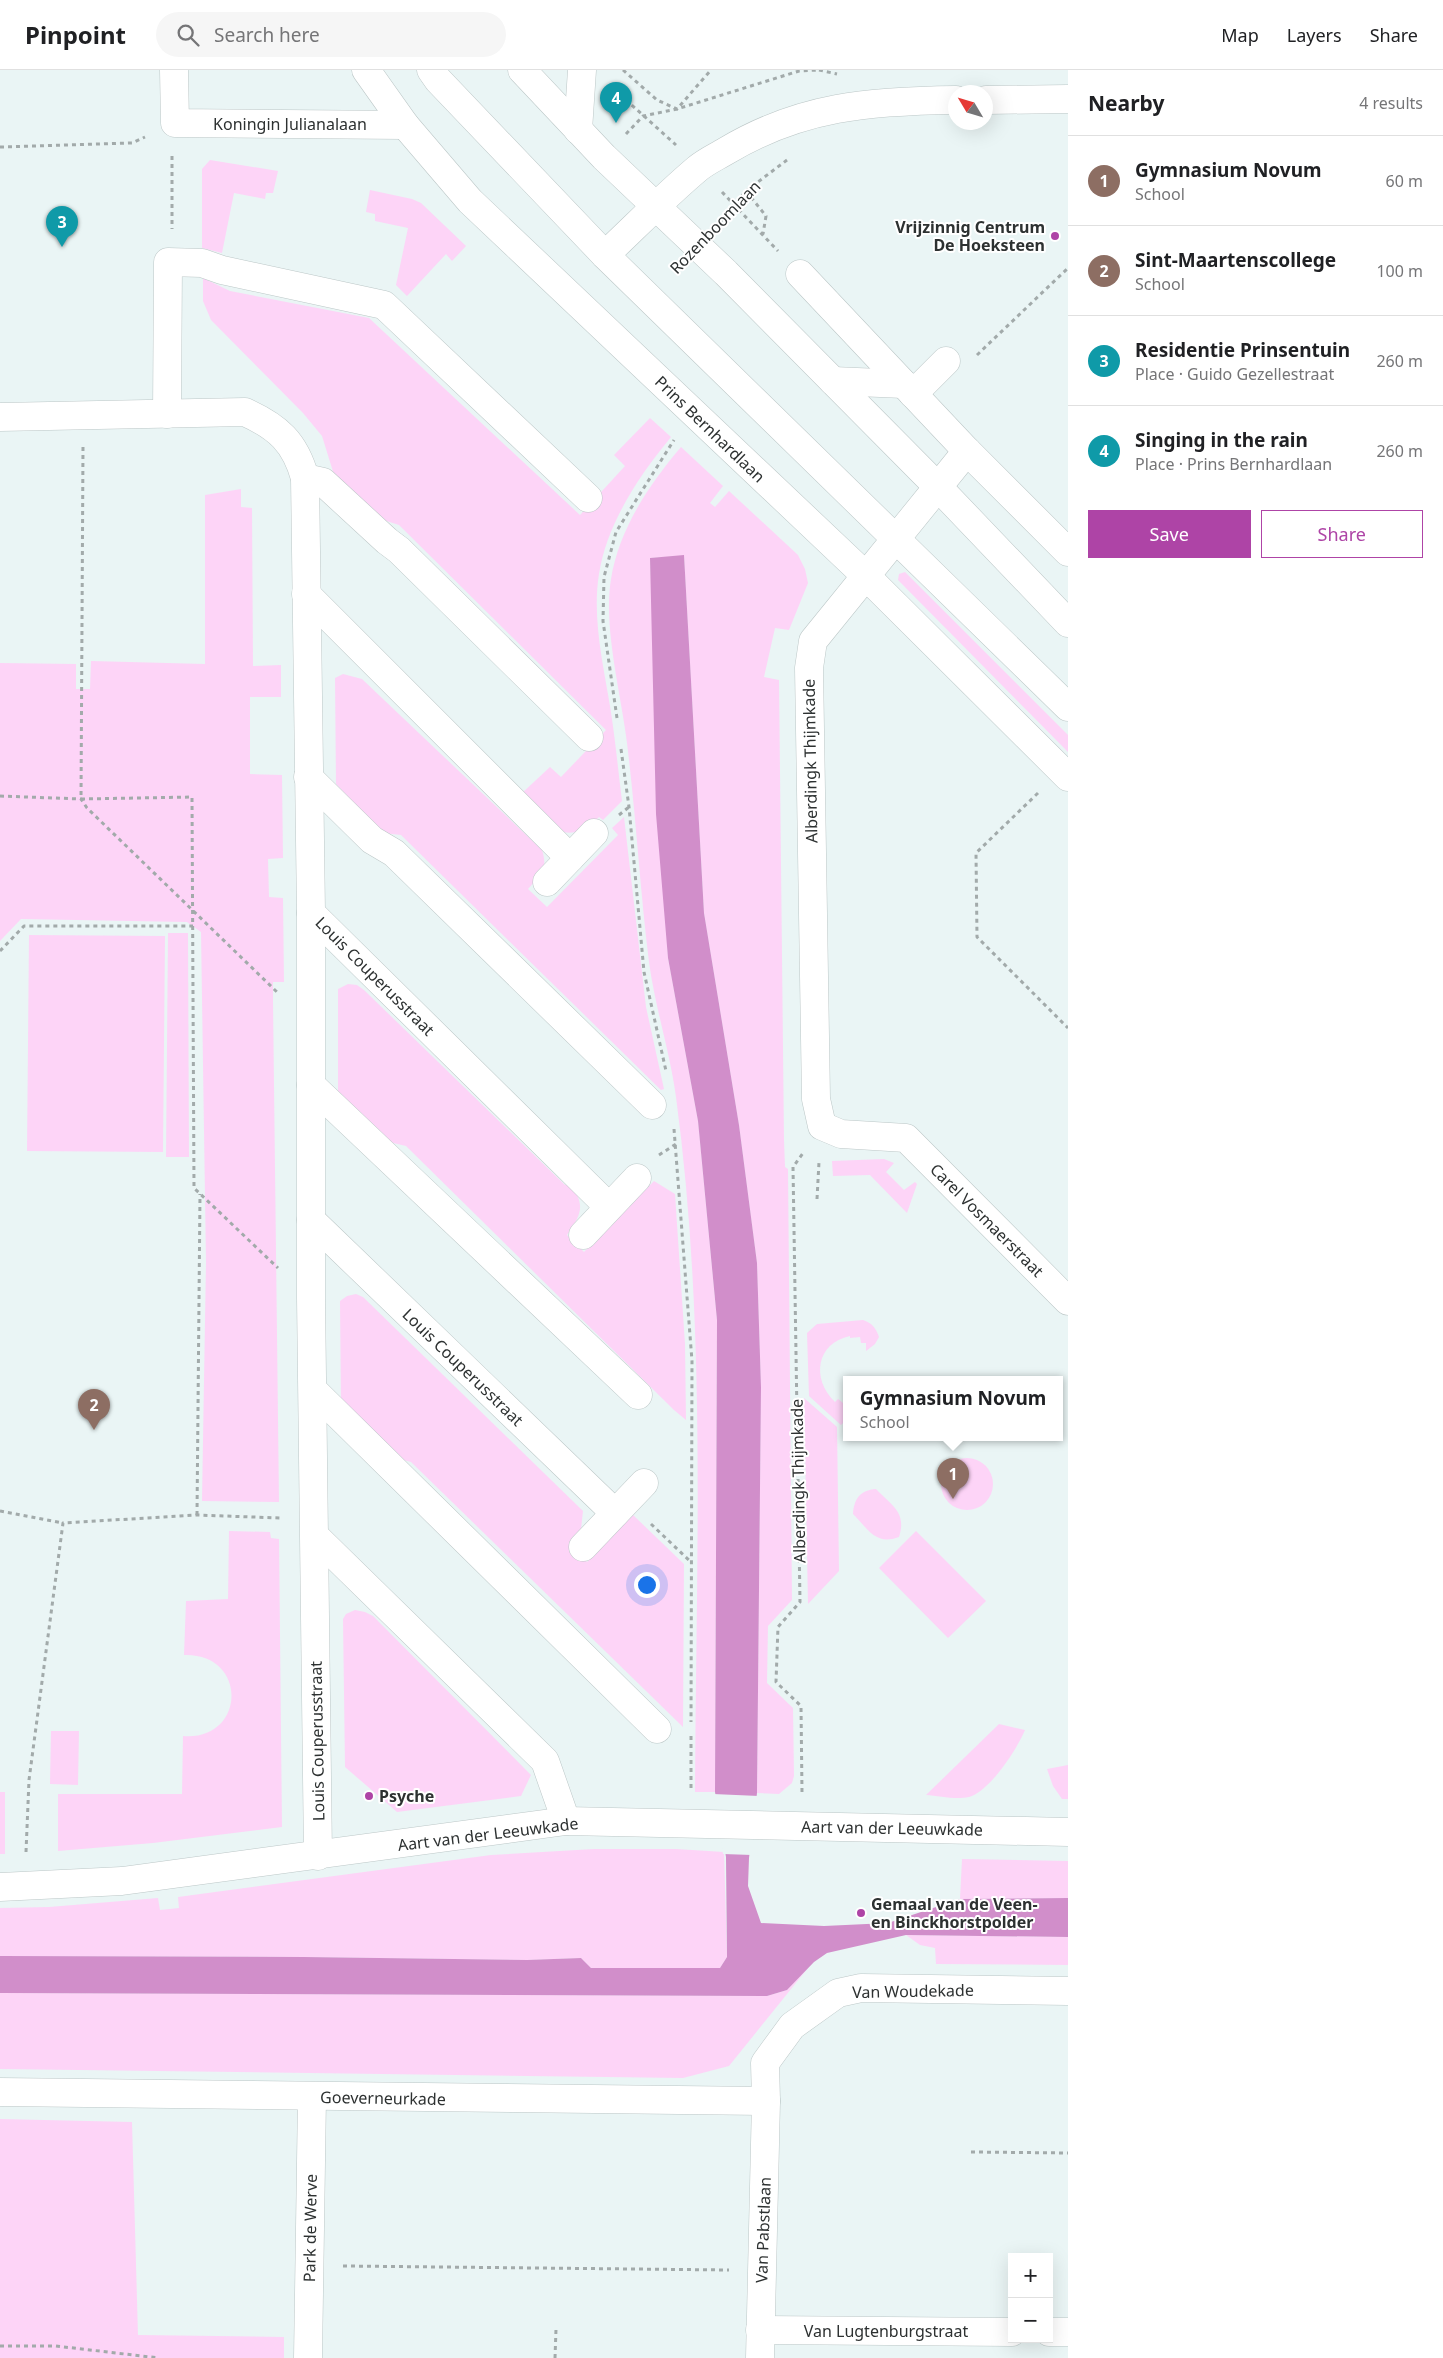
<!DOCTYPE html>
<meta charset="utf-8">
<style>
:root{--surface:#fff;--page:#f6f6f6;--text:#202124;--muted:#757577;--line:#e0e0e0;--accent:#ae44a6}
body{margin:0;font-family:"Noto Sans",sans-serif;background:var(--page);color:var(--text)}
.controls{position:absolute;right:15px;bottom:15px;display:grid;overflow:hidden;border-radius:0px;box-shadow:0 5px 20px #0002}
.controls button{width:45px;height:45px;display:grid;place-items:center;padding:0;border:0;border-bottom:1px solid var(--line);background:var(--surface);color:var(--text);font:25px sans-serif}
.compass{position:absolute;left:948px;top:15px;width:45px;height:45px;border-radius:50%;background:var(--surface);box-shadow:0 5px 20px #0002;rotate:308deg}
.you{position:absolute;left:646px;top:1514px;width:18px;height:18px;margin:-12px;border:4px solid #fff;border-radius:50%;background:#1a73e8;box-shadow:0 0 0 8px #1a73e833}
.badge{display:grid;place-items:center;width:32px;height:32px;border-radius:50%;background:var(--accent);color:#fff;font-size:16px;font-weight:700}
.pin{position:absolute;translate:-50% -41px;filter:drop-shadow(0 1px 2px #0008)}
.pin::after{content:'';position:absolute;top:26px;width:18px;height:15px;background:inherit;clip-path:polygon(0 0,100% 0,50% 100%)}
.popup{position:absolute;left:843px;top:1306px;width:220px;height:65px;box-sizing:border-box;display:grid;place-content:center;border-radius:0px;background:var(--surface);filter:drop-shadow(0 1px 4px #0005);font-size:16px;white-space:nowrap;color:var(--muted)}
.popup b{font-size:19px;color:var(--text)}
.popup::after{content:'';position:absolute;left:50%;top:100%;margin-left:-10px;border:10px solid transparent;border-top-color:var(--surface)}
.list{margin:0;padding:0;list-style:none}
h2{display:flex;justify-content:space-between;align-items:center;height:65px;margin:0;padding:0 20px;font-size:21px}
h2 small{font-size:16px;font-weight:400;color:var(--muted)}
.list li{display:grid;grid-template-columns:32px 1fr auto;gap:15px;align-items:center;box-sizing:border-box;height:90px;padding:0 20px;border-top:1px solid var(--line)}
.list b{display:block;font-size:19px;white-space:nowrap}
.list p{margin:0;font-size:16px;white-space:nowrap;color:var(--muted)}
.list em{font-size:16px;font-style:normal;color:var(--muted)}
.actions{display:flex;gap:10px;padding:15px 20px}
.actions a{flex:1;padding:11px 0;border:1px solid var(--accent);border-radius:0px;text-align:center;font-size:18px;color:var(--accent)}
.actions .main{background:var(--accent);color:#fff}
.icon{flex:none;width:28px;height:28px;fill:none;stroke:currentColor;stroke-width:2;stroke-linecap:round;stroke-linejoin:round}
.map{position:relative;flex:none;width:1068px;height:2288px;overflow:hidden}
header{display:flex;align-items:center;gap:30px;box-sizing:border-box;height:70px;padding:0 25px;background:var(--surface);border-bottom:1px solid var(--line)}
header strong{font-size:24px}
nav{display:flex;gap:28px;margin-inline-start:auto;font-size:18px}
.search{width:350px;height:45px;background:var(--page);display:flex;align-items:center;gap:12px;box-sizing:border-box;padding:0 18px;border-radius:28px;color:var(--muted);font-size:19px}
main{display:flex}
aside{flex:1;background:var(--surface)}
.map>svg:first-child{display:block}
</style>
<header>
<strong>Pinpoint</strong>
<div class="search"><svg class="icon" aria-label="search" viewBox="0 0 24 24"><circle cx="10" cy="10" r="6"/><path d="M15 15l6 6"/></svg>Search here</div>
<nav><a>Map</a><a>Layers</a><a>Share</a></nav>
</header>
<main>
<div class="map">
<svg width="1068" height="2288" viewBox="0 0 1068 2288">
<rect width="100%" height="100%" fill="#eaf5f5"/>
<g fill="#fdd4f7">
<path d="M210 90 278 101 273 123H266L265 129 234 123 222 183 202 178V99Z"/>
<path d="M370 120 412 129 421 133 466 176 452 191 446 184 407 226 396 215 408 158 375 151V144L366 142Z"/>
<path d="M203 208 230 221 369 248 580 445 625 396 614 385 650 348 671 367C639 406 607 453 599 504 592 547 603 594 610 636 615 667 618 699 622 731L603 750 599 747C589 757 579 765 563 762L521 724 550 697 561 707 606 660 399 455 374 447 335 408 322 366 303 343 211 250 203 231Z"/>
<path d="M681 377 723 416 710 433 715 437 729 421 798 485 805 499 808 513 789 560 775 558 764 607 779 610 784 1070 785 1097 788 1099 792 1530 768 1556 767 1613 793 1638 794 1706 792 1713 779 1724 757 1723 761 1317 757 1193 739 1055 704 843 684 486 650 488 668 888 698 1051 717 1250 715 1722H695C696 1490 707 1257 676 1027 670 982 655 937 649 892 640 819 636 746 627 673 621 623 603 558 611 509 619 459 649 415 681 377Z"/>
<path d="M241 419V437L252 438 253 596 281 595V627H250V704L282 705 283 788 268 789 269 827 283 828 284 912H273V931L279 1432 202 1431 206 1192 201 862 187 852 21 849 0 871V593L76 594V619H90L91 591 205 594V425Z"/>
<path d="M905 502 1068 665V682L898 510 899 504Z"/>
<path d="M343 604 362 609 542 780C548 799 542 804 528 819L547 837 618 765 612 758 624 747 646 937 664 1019 661 1020 401 765 383 763 336 714 335 608Z"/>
<path d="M168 863H188L189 1087H166Z"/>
<path d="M29 865 165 866 163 1082 27 1081Z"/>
<path d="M348 914 357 915 364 920 565 1115 569 1113C586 1134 582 1144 567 1165L584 1182 654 1111 675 1124 685 1274 686 1350 674 1340 406 1076 389 1072 338 1025V919Z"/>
<path d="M884 1089 894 1093 886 1102 904 1120 915 1112 917 1114 907 1143 870 1105 833 1106 832 1091Z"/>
<path d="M356 1224 363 1227 583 1441 581 1459 570 1473 587 1492 632 1444 684 1494 683 1657 411 1392 389 1386 341 1338 340 1231 347 1226Z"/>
<path d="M863 1250C872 1253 876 1258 879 1267L875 1274 866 1281V1273H861L860 1267 850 1268V1266C816 1273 811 1309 835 1332L838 1329 843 1333 847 1328V1349L841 1355 809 1326 807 1263 817 1254Z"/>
<path d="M804 1328 837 1357 839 1501 808 1534Z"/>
<circle cx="967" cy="1414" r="26"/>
<path d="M876 1419C892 1436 907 1442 899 1467 876 1476 868 1459 853 1444 854 1429 860 1420 876 1419Z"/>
<path d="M229 1461 270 1462 271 1468 279 1469 282 1757 153 1773 58 1781V1724H182L183 1666C246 1671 249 1583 184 1585L186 1531 228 1529Z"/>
<path d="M916 1461 986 1531 948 1568 879 1498Z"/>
<path d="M355 1540 365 1542 373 1546 531 1705 521 1726 397 1742 345 1697 343 1549 346 1544Z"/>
<path d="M999 1654 1025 1660C1017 1679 990 1721 969 1727 956 1730 939 1726 926 1725Z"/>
<path d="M51 1661H79L78 1715 50 1714Z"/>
<path d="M1068 1695V1729H1062L1053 1716 1047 1699Z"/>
<rect x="0" y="1722" width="5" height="62"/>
<path d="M594 1779H676L724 1782 727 1887 720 1898H591L581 1888 527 1890 304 1887 0 1886V1838L49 1837 158 1828 160 1840 179 1838 178 1827 491 1785Z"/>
<path d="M962 1789 1068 1791V1828L960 1829Z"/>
<path d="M906 1865 1068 1867V1895L936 1894 935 1878 920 1875Z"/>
<path d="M808 1898 729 1996 683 2008 0 1999V1923L767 1926 787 1920Z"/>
<path d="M0 2049 132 2052 138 2265 284 2267V2288H0Z"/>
</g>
<path fill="#d18eca" d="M684 485 704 843 739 1055 757 1193 761 1317 757 1723 749 1788 748 1816 761 1853 824 1856 888 1853 960 1829 1068 1828V1867L906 1865 827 1883 814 1892 787 1920 767 1926 0 1923V1886L304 1887 527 1890 581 1888 591 1898H720L727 1887 726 1787 715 1722 717 1250 698 1051 668 888 656 744 650 488Z"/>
<path fill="#eaf5f5" d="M713 1724 759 1726 752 1785 723 1784Z"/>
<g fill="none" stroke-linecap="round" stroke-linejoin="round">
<defs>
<g id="minor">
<path d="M174 0 175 53 405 55"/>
<path d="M366 0 405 55 470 131 866 506 1068 707"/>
<path d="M986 30 1068 29"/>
<path d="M578 60 582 0"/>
<path d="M605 185C635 157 665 126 697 99 705 92 716 87 726 81 801 36 870 31 956 30"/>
<path d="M800 204 967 381 1068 482"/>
<path d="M833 311 904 314"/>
<path d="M913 324 946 291"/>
<path d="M167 344 168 192 202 193 222 200 384 235 588 428"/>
<path d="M0 347 245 342C278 357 295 372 305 408L311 843V1228L318 1786"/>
<path d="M967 381 813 571 809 598 816 1029 822 1056 841 1064 906 1068 1068 1231"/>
<path d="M305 408 323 412 387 471 399 480 589 667"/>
<path d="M306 524 570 788"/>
<path d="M308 707 372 770 394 783 652 1035"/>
<path d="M547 812 594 763"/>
<path d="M311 843 609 1137"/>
<path d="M311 1015 638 1325"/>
<path d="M311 1150 615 1443"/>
<path d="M583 1165 637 1108"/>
<path d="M313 1320 657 1659"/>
<path d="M316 1467 545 1691 566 1751"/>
<path d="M583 1477 644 1413"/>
<path d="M0 1817 122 1811 566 1751 1068 1762"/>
<path d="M0 2022 766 2031"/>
<path d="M760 2260 1012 2262"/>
<path d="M1049 2262H1068"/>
<path d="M308 2288 312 2027"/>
<path d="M760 2288 766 2031 765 1993 792 1956 838 1923 861 1918 1068 1921"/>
</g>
<g id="major">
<path d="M431 0 438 10 605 185 1068 637"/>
<path d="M522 0 604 87 726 203 938 417 1068 553"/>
</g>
</defs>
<use href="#minor" stroke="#bcc7c7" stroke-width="29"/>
<use href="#major" stroke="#bcc7c7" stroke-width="29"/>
<g stroke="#a2aaaa" stroke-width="3" stroke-dasharray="4 4" stroke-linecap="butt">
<path d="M623 0 657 30 677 39 711 0"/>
<path d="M819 0 837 4"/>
<path d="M614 19 676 75"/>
<path d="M626 64 643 46 677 39 799 1 819 0"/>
<path d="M0 77 132 73 145 67"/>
<path d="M172 86V159"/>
<path d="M746 121 766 146 763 164"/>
<path d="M722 122 778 181"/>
<path d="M720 152 746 121 787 90"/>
<path d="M977 285 1068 198"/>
<path d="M83 377 81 729 192 727 194 1118 278 1198"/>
<path d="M617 648 603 551 604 507 616 462 674 370"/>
<path d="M621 679 629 737 644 902 666 1001"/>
<path d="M1038 723 976 783 977 867 1068 958"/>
<path d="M0 726 81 729 87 738 277 922"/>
<path d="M619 745 629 737"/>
<path d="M0 881 24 856H193"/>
<path d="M674 1059 692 1291 691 1652"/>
<path d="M659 1085 676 1074"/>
<path d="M817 1129 819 1092"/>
<path d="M0 1441 63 1453"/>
<path d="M197 1445 200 1124"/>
<path d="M651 1454 691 1492"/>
<path d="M691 1666V1720"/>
<path d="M802 1722 801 1636 776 1612 778 1557 800 1532 793 1097 803 1083"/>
<path d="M26 1782 29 1710 63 1453 197 1445 280 1448"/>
<path d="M971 2082 1068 2083"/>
<path d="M343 2196 729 2200"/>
<path d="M0 2276H56L159 2288"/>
<path d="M555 2288 556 2259"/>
</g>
<use href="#minor" stroke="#fff" stroke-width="28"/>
<use href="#major" stroke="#fff" stroke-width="28"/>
</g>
<g fill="#ae44a6" stroke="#fff" stroke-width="2">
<circle cx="1055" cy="166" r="5"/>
<circle cx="369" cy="1726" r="5"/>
<circle cx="861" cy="1843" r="5"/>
</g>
<g text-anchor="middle" stroke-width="4" stroke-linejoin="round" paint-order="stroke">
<g font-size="16" fill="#2d3131" stroke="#fff">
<text x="290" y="60">Koningin Julianalaan</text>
<text transform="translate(715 157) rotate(-46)" y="6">Rozenboomlaan</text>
<text transform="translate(710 359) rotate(44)" y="6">Prins Bernhardlaan</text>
<text transform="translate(810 691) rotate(-91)" y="6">Alberdingk Thijmkade</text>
<text transform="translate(375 906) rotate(45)" y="6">Louis Couperusstraat</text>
<text transform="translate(987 1150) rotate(45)" y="6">Carel Vosmaerstraat</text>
<text transform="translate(463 1297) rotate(44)" y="6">Louis Couperusstraat</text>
<text transform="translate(798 1411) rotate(-91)" y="6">Alberdingk Thijmkade</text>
<text transform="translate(317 1671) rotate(-91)" y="6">Louis Couperusstraat</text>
<text transform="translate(892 1758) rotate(1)" y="6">Aart van der Leeuwkade</text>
<text transform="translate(488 1764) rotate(-7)" y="6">Aart van der Leeuwkade</text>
<text transform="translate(913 1921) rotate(-1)" y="6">Van Woudekade</text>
<text transform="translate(383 2028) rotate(1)" y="6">Goeverneurkade</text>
<text transform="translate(310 2158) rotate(-89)" y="6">Park de Werve</text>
<text transform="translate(763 2160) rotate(-88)" y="6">Van Pabstlaan</text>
<text x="886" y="2267">Van Lugtenburgstraat</text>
</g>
<g font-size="16" font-weight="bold" fill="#2d3131" stroke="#fff" text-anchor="start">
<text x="1045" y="163" text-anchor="end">Vrijzinnig Centrum<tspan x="1045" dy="18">De Hoeksteen</tspan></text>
<text x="379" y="1732">Psyche</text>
<text x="871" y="1840">Gemaal van de Veen-<tspan x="871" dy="18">en Binckhorstpolder</tspan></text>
</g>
</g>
</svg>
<div class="controls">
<button>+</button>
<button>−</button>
</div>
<svg class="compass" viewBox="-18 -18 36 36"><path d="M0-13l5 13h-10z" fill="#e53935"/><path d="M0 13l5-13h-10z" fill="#757577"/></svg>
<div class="you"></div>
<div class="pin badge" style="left:953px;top:1429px;background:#8d6e63">1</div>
<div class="popup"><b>Gymnasium Novum</b>School</div>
<div class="pin badge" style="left:94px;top:1360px;background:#8d6e63">2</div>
<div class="pin badge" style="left:62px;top:177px;background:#0f9aa8">3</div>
<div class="pin badge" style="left:616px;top:53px;background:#0f9aa8">4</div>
</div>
<aside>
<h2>Nearby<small>4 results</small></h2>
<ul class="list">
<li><span class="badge" style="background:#8d6e63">1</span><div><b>Gymnasium Novum</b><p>School</p></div><em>60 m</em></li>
<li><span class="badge" style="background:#8d6e63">2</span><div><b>Sint-Maartenscollege</b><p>School</p></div><em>100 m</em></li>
<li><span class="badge" style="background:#0f9aa8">3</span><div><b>Residentie Prinsentuin</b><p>Place · Guido Gezellestraat</p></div><em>260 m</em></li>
<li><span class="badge" style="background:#0f9aa8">4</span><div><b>Singing in the rain</b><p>Place · Prins Bernhardlaan</p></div><em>260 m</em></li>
</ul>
<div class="actions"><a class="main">Save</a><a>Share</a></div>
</aside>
</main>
